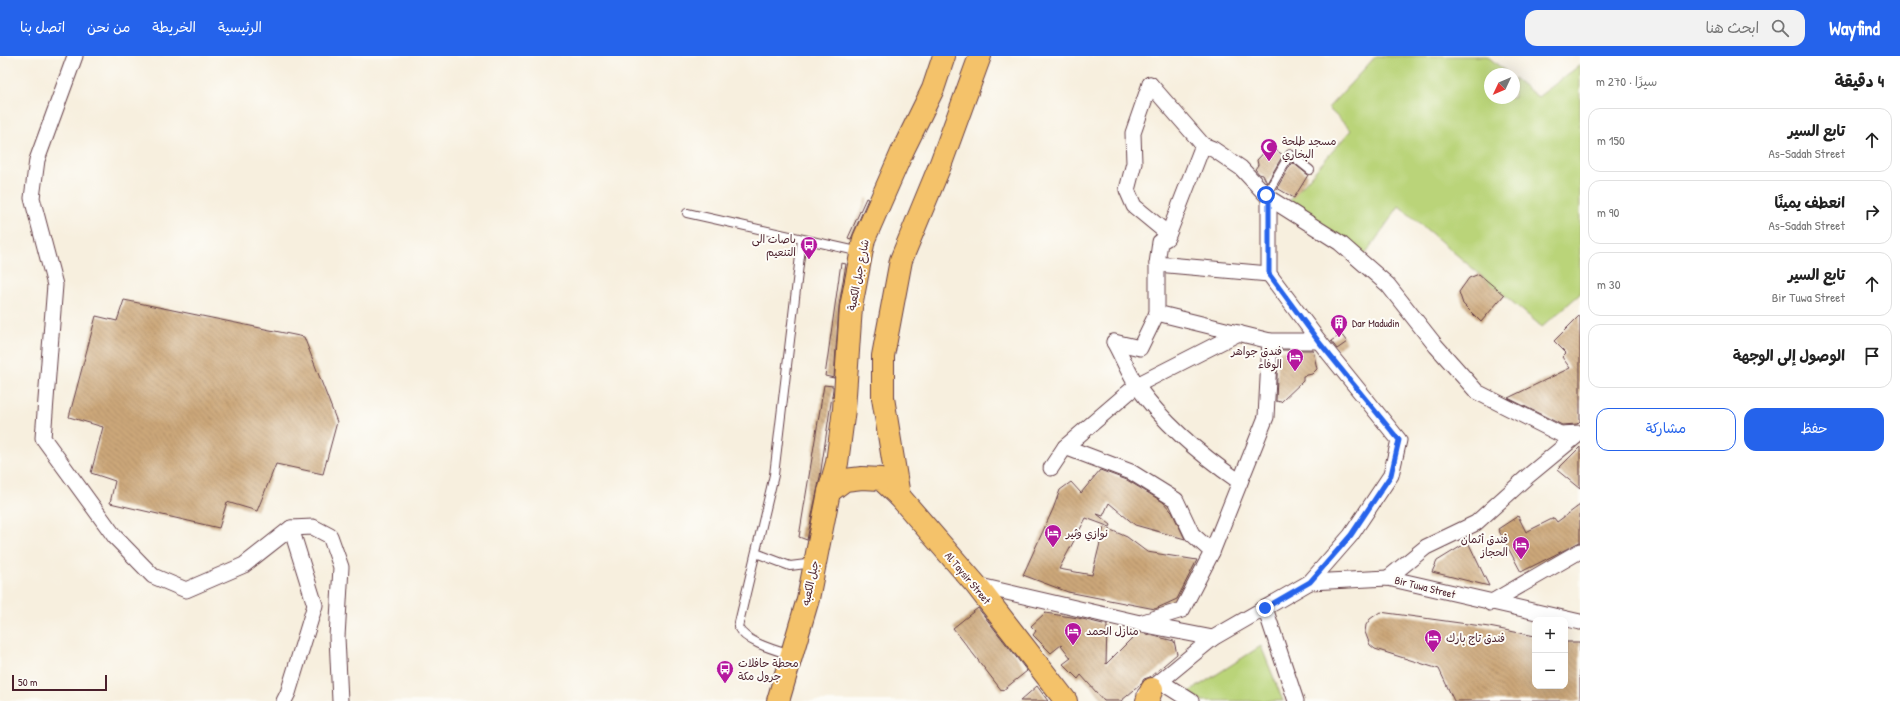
<!DOCTYPE html>
<html lang="ar">
<meta charset="utf-8">
<style>
:root{--surface:#fff;--page:#f2f2f2;--text:#222;--muted:#767676;--line:#e0e0e0;--accent:#2563eb}
body{margin:0;font-family:"Patrick Hand","Playpen Sans Arabic",sans-serif;background:var(--page);color:var(--text);direction:rtl}
.controls{position:absolute;right:12px;bottom:12px;display:grid;overflow:hidden;border-radius:8px;box-shadow:0 4px 16px #0002}
.controls button{width:36px;height:36px;display:grid;place-items:center;padding:0;border:0;border-bottom:1px solid var(--line);background:var(--surface);color:var(--text);font:20px sans-serif}
.compass{position:absolute;left:1484px;top:12px;width:36px;height:36px;border-radius:50%;background:var(--surface);box-shadow:0 4px 16px #0002;rotate:226deg}
.scale{position:absolute;left:12px;bottom:10px;width:95px;box-sizing:border-box;padding-left:4px;border:2px solid #4a1f2b;border-top:0;font-size:11px;line-height:14px;white-space:nowrap;color:#4a1f2b;-webkit-text-stroke:3px #fdfcf7;paint-order:stroke}
.stop{position:absolute;width:12px;height:12px;margin:-9px;border:3px solid #2563eb;border-radius:50%;background:#fff}
.stop.end{background:#2563eb;border-color:#fff;box-shadow:0 1px 4px #0008}
.list{margin:0;padding:0;list-style:none}
h2{display:flex;justify-content:space-between;align-items:center;height:52px;margin:0;padding:0 16px;font-size:17px}
h2 small{font-size:13px;font-weight:400;color:var(--muted)}
.list li{display:grid;grid-template-columns:26px 1fr auto;gap:12px;align-items:center;box-sizing:border-box;height:64px;margin:0 8px 8px;padding:0 8px;border:1px solid var(--line);border-radius:12px}
.list b{display:block;font-size:15px;white-space:nowrap}
.list p{margin:0;font-size:13px;white-space:nowrap;color:var(--muted)}
.list em{font-size:13px;font-style:normal;color:var(--muted)}
.actions{display:flex;gap:8px;padding:12px 16px}
.actions a{flex:1;padding:9px 0;border:1px solid var(--accent);border-radius:12px;text-align:center;font-size:14px;color:var(--accent)}
.actions .main{background:var(--accent);color:#fff}
.icon{flex:none;width:22px;height:22px;fill:none;stroke:currentColor;stroke-width:2;stroke-linecap:round;stroke-linejoin:round}
.map{position:relative;flex:none;width:1580px;height:645px;overflow:hidden;direction:ltr}
header{display:flex;align-items:center;gap:24px;box-sizing:border-box;height:56px;padding:0 20px;background:var(--accent);color:#fff}
header strong{font-size:19px}
nav{display:flex;gap:22px;margin-inline-start:auto;font-size:14px}
.search{width:280px;height:36px;background:var(--page);display:flex;align-items:center;gap:10px;box-sizing:border-box;padding:0 14px;border-radius:12px;color:var(--muted);font-size:15px}
main{display:flex}
aside{flex:1;background:var(--surface)}
.map>svg:first-child{display:block}
</style>
<header>
<strong>Wayfind</strong>
<div class="search"><svg class="icon" aria-label="search" viewBox="0 0 24 24"><circle cx="10" cy="10" r="6"/><path d="M15 15l6 6"/></svg>ابحث هنا</div>
<nav><a>الرئيسية</a><a>الخريطة</a><a>من نحن</a><a>اتصل بنا</a></nav>
</header>
<main>
<aside>
<h2>4 دقيقة<small>سيرًا · 270 m</small></h2>
<ul class="list">
<li><svg class="icon" aria-label="ahead" viewBox="0 0 24 24"><path d="M12 20V5M6 11l6-6 6 6"/></svg><div><b>تابع السير</b><p>As-Sadah Street</p></div><em>150 m</em></li>
<li><svg class="icon" aria-label="right" viewBox="0 0 24 24"><path d="M7 20v-9h11M14 6l5 5-5 5"/></svg><div><b>انعطف يمينًا</b><p>As-Sadah Street</p></div><em>90 m</em></li>
<li><svg class="icon" aria-label="ahead" viewBox="0 0 24 24"><path d="M12 20V5M6 11l6-6 6 6"/></svg><div><b>تابع السير</b><p>Bir Tuwa Street</p></div><em>30 m</em></li>
<li><svg class="icon" aria-label="arrive" viewBox="0 0 24 24"><path d="M6 21V4h12l-3 4 3 4H6"/></svg><div><b>الوصول إلى الوجهة</b></div></li>
</ul>
<div class="actions"><a class="main">حفظ</a><a>مشاركة</a></div>
</aside>
<div class="map">
<svg width="1580" height="645" viewBox="0 0 1580 645">
<defs>
<pattern id="building-back-hatch" width="6" height="6" patternUnits="userSpaceOnUse"><rect width="6" height="6" fill="#cca779"/><path d="M-1 5l2 2M0 0l6 6M5-1l2 2" fill="none" stroke="#a88763"/></pattern>
</defs>
<rect width="100%" height="100%" fill="#fdfcf7"/>
<filter id="ink" filterUnits="userSpaceOnUse"><feTurbulence type="fractalNoise" baseFrequency=".025" numOctaves="2"/><feDisplacementMap in="SourceGraphic" scale="8" xChannelSelector="R" yChannelSelector="G"/><feConvolveMatrix kernelMatrix="1 2 1 2 8 2 1 2 1" color-interpolation-filters="sRGB"/></filter>
<filter id="wash" filterUnits="userSpaceOnUse"><feTurbulence type="fractalNoise" baseFrequency=".012" numOctaves="4" result="noise"/><feDisplacementMap in="SourceGraphic" scale="16" xChannelSelector="R" yChannelSelector="G"/><feGaussianBlur stdDeviation="0.9" result="paint"/><feColorMatrix in="noise" values="0 0 0 0 0 0 0 0 0 0 0 0 0 0 0 0 0 1.4 0 .05"/><feComposite in="paint" operator="in"/></filter>
<g filter="url(#wash)">
<rect width="100%" height="100%" fill="#f7efde"/>
<g fill="#bad479" stroke="#827a52">
<path d="M1376 0H1487L1509 18H1490V42H1514V22L1538 41 1580 9V238L1542 271 1399 150 1363 202 1290 144 1351 74 1328 52Z"/>
<path d="M1261 590 1283 645H1202L1189 636Z"/>
</g>
<g id="blocks">
<g fill="url(#building-back-hatch)">
<path d="M1270 90 1283 99 1267 127 1263 119 1259 118 1255 113 1258 109 1257 104Z"/>
<path d="M1292 106 1308 119 1294 142 1277 132Z"/>
<path d="M866 142 868 143 851 183 848 182Z"/>
<path d="M841 207 846 208 839 250 834 322 825 320Z"/>
<path d="M1479 218 1504 239 1481 266 1463 248 1459 236 1469 222Z"/>
<path d="M124 244 304 281 337 366 323 418 276 408 257 455 227 446 219 472 110 447 115 425 91 417 103 371 69 361 96 260 117 265Z"/>
<path d="M1580 259V365L1577 368 1562 369 1508 342 1570 312 1562 301 1566 297 1554 285Z"/>
<path d="M1341 278 1347 286 1337 293 1331 285Z"/>
<path d="M1281 294H1313L1317 313 1312 318 1303 320V325L1281 346 1276 345 1278 298Z"/>
<path d="M824 329 833 330V333L820 421 807 484 799 481Z"/>
<path d="M1580 391V433L1557 414Z"/>
<path d="M1100 414 1127 424 1163 446 1172 456 1185 483 1135 469 1109 447 1103 460 1097 458 1111 469 1110 471 1086 462 1059 513 1092 519 1104 471 1127 481 1147 496 1197 504 1177 543 1155 553 1068 536 1023 519 1053 453 1060 434 1071 426 1081 437Z"/>
<path d="M1580 449V486L1521 516 1498 473 1518 460 1526 476 1554 462 1557 466Z"/>
<path d="M1468 486 1489 530 1432 516 1437 505Z"/>
<path d="M978 552 1027 615 1002 635 953 572Z"/>
<path d="M1380 556 1489 571 1535 580V630H1565L1566 586H1580V645H1454L1439 613 1375 593 1370 589 1365 576 1366 569 1370 563Z"/>
<path d="M1045 557 1078 562 1107 569 1106 608 1138 576 1174 585 1177 598 1150 621 1144 623 1140 629 1121 645H1104L1081 619 1078 623 1063 608 1071 602 1061 589 1051 597 1033 579 1036 575 1031 570Z"/>
<path d="M1037 630 1048 645H1020Z"/>
</g>
</g>
</g>
<g filter="url(#ink)">
<use href="#blocks" fill-opacity="0" stroke="#643e46" stroke-width="1"/>
<g fill="none" stroke-linecap="round" stroke-linejoin="round">
<defs>
<g id="service">
<path d="M1266 139 1290 98 1310 114"/>
<path d="M687 157 861 196"/>
<path d="M756 497 790 510 814 507"/>
<path d="M791 599C775 594 745 586 738 571L774 419 802 183"/>
</g>
<g id="minor">
<path d="M75 0 37 104 32 142 55 229 43 382 115 481 153 520 186 534 244 509 291 472 313 471 330 480 341 511 337 581 340 645"/>
<path d="M1150 28 1203 89 1213 93 1241 112 1269 142 1340 187 1388 229 1436 290 1477 336 1560 378 1580 377"/>
<path d="M1150 28 1133 77 1134 107 1127 134 1134 150 1168 178"/>
<path d="M1203 89 1167 182 1160 186 1157 208 1269 218"/>
<path d="M1269 142V218L1319 285 1399 384 1391 419 1351 479 1310 526"/>
<path d="M1157 208V257L1270 285"/>
<path d="M1114 286C1122 300 1128 316 1137 330 1164 368 1202 400 1240 426"/>
<path d="M1114 286 1140 292 1157 257"/>
<path d="M1051 412 1065 391 1137 329 1239 277"/>
<path d="M1212 496 1266 361 1270 285H1319"/>
<path d="M1388 522 1426 491 1476 467 1528 420 1580 377"/>
<path d="M976 529 1140 567 1182 554 1212 496 1192 478 1176 444 1131 416 1065 391"/>
<path d="M1490 547 1580 495"/>
<path d="M1265 552 1296 645"/>
<path d="M1141 568 1213 582"/>
<path d="M1161 626 1191 645"/>
<path d="M1145 638 1213 582 1310 526 1388 522 1580 566"/>
<path d="M284 645 288 637 315 549 291 472"/>
</g>
<g id="trunk">
<path d="M829 436 845 424 862 422 881 423 899 440 976 529 1066 645"/>
<path d="M899 440 883 342V300L901 204 941 107 980 0"/>
<path d="M778 645 808 543 829 436 837 407 844 353 851 251 864 183 903 94 933 33 944 0"/>
<path d="M1147 645 1152 633"/>
</g>
</defs>
<use href="#service" stroke="#643e46" stroke-width="10"/>
<use href="#minor" stroke="#643e46" stroke-width="17"/>
<use href="#trunk" stroke="#643e46" stroke-width="24"/>
<use href="#service" stroke="#fff" stroke-width="8"/>
<use href="#minor" stroke="#fff" stroke-width="15"/>
<use href="#trunk" stroke="#f4c26a" stroke-width="22"/>
</g>
</g>
<g fill="none" stroke-linecap="round" stroke-linejoin="round" filter="url(#ink)">
<path stroke="#2563eb" stroke-width="5" d="M1265 552 1310 526 1351 479 1391 419 1399 384 1319 286 1269 218V142L1266 139"/>
</g>
<defs>
<symbol id="mosque-pin" viewBox="-11 -11 22 30"><path d="M0 17L-7.5 6A9.5 9.5 0 1 1 7.5 6Z" fill="#b5179e" stroke="#fdfcf7"/><path d="M3.5-4.9A6 6 0 1 0 3.5 4.9A5 5 0 1 1 3.5-4.9Z" fill="#fff"/></symbol>
<symbol id="bus-pin" viewBox="-11 -11 22 30"><path d="M0 17L-7.5 6A9.5 9.5 0 1 1 7.5 6Z" fill="#b5179e" stroke="#fdfcf7"/><path d="M-5-6H5V4H4V6H2V4H-2V6H-4V4H-5ZM-3.5-4V0h7V-4ZM-3.5 1.2v1.5H-2V1.2ZM2 1.2v1.5H3.5V1.2Z" fill="#fff"/></symbol>
<symbol id="building-pin" viewBox="-11 -11 22 30"><path d="M0 17L-7.5 6A9.5 9.5 0 1 1 7.5 6Z" fill="#b5179e" stroke="#fdfcf7"/><path d="M-4-6H4V6H1V3H-1V6H-4ZM-2.5-4.3h1.7v1.8h-1.7ZM.8-4.3h1.7v1.8H.8ZM-2.5-1h1.7V.8h-1.7ZM.8-1h1.7V.8H.8Z" fill="#fff"/></symbol>
<symbol id="hotel-pin" viewBox="-11 -11 22 30"><path d="M0 17L-7.5 6A9.5 9.5 0 1 1 7.5 6Z" fill="#b5179e" stroke="#fdfcf7"/><path d="M-6-4.5h1.5V1H6V5H4.5V3h-9V5H-6ZM-4 0a1.8 1.8 0 1 1 3.6 0ZM.5 0V-2.5h3Q6-2.5 6 0Z" fill="#fff"/></symbol>
</defs>
<g fill-rule="evenodd">
<use href="#mosque-pin" x="1259" y="81" width="20" height="27"/>
<use href="#bus-pin" x="799" y="179" width="20" height="27"/>
<use href="#building-pin" x="1329" y="257" width="20" height="27"/>
<use href="#hotel-pin" x="1285" y="291" width="20" height="27"/>
<use href="#hotel-pin" x="1043" y="467" width="20" height="27"/>
<use href="#hotel-pin" x="1511" y="479" width="20" height="27"/>
<use href="#hotel-pin" x="1063" y="565" width="20" height="27"/>
<use href="#hotel-pin" x="1423" y="572" width="20" height="27"/>
<use href="#bus-pin" x="715" y="603" width="20" height="27"/>
</g>
<g text-anchor="middle" stroke-width="4" stroke-linejoin="round" paint-order="stroke">
<g font-size="11" fill="#4a1f2b" stroke="#fdfcf7" text-anchor="start">
<text x="1282" y="89">مسجد طلحة<tspan x="1282" dy="13">البخاري</tspan></text>
<text x="796" y="187" text-anchor="end">باصات الى<tspan x="796" dy="13">التنعيم</tspan></text>
<text x="1352" y="271">Dar Madudin</text>
<text x="1282" y="299" text-anchor="end">فندق جواهر<tspan x="1282" dy="13">الوفاء</tspan></text>
<text x="1066" y="481">نوازي وثير</text>
<text x="1508" y="487" text-anchor="end">فندق أثمان<tspan x="1508" dy="13">الحجاز</tspan></text>
<text x="1086" y="579">منازل الحمد</text>
<text x="1446" y="586">فندق تاج بارك</text>
<text x="738" y="611">محطة حافلات<tspan x="738" dy="13">جرول مكة</tspan></text>
</g>
<g font-size="11" fill="#4a1f2b" stroke="#fdfcf7">
<text transform="translate(858 219) rotate(-79)" y="4">شارع جبل الكعبة</text>
<text transform="translate(968 522) rotate(50)" y="4">Al Taysir Street</text>
<text transform="translate(810 527) rotate(-78)" y="4">جبل الكعبه</text>
<text transform="translate(1425 531) rotate(14)" y="4">Bir Tuwa Street</text>
</g>
</g>
</svg>
<div class="controls">
<button>+</button>
<button>−</button>
</div>
<svg class="compass" viewBox="-18 -18 36 36"><path d="M0-13l5 13h-10z" fill="#e53935"/><path d="M0 13l5-13h-10z" fill="#767676"/></svg>
<div class="scale">50 m</div>
<div class="stop" style="left:1266px;top:139px"></div>
<div class="stop end" style="left:1265px;top:552px"></div>
</div>
</main>
